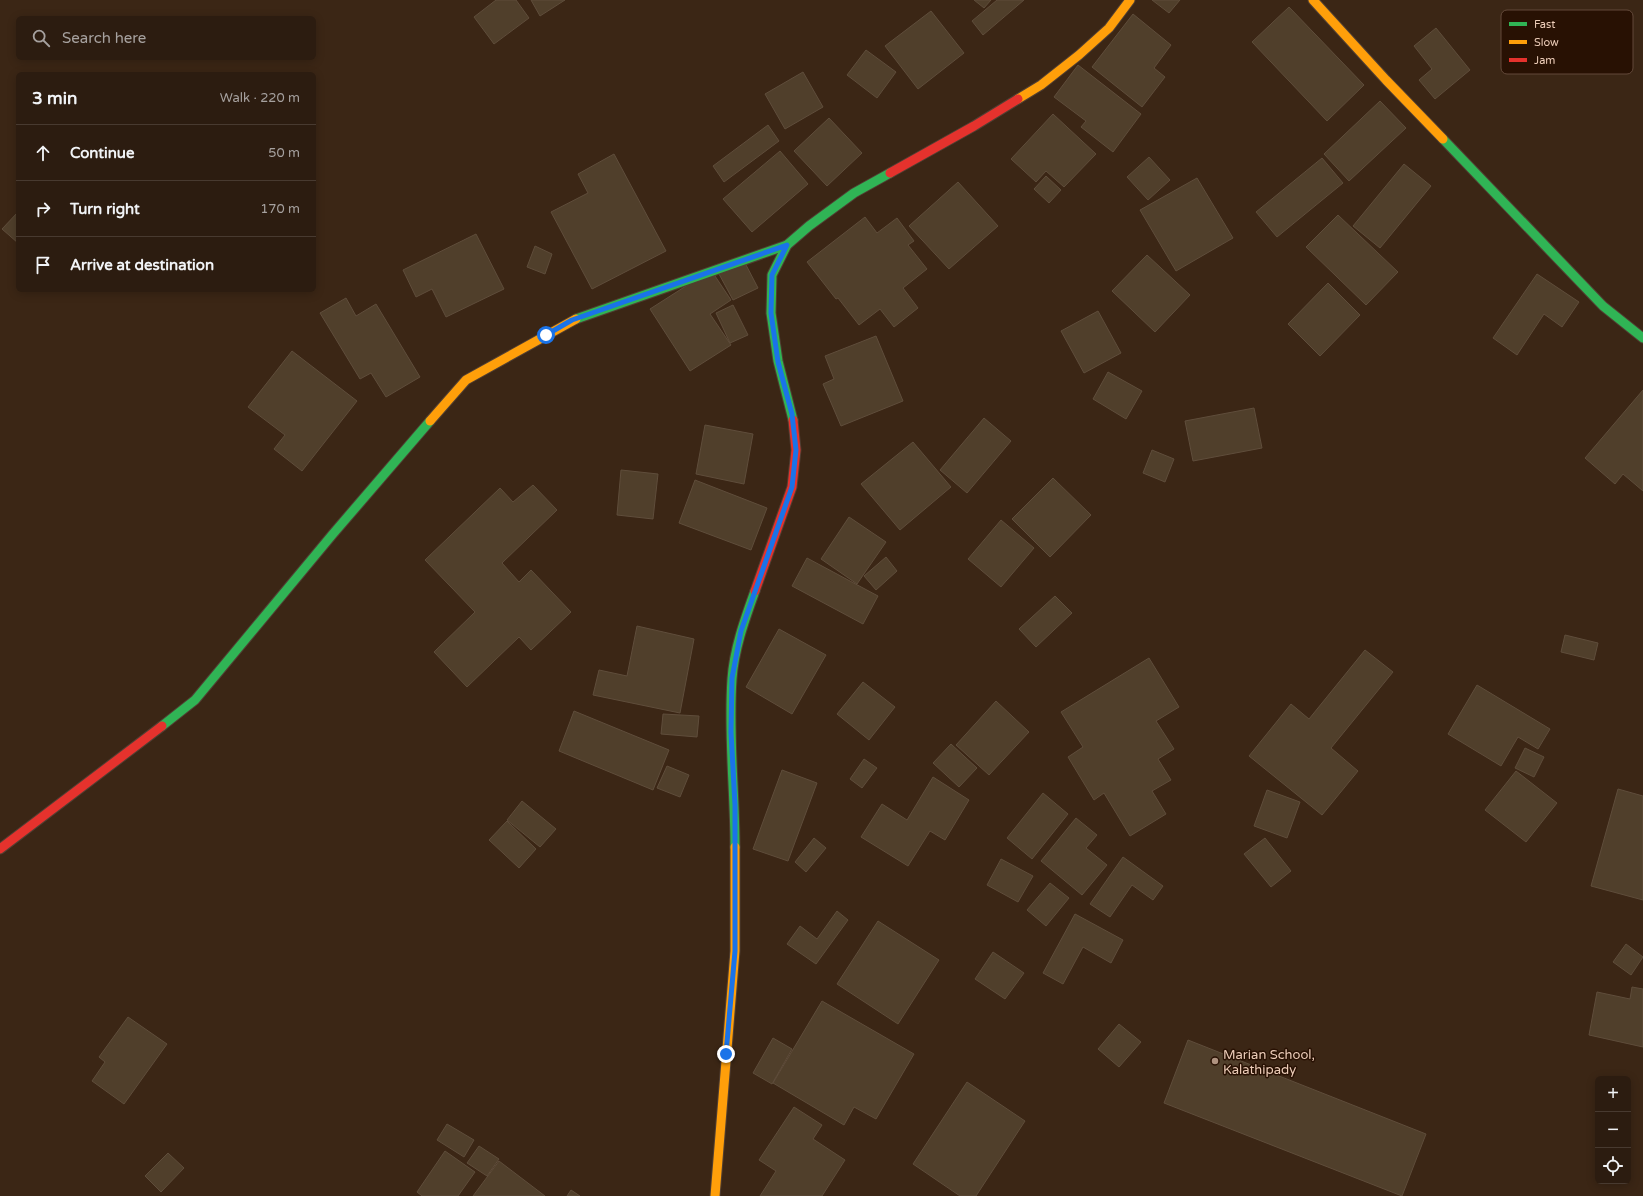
<!DOCTYPE html>
<meta charset="utf-8">
<style>
:root{--surface:#2c1c10;--page:#342519;--text:#f1f3f6;--muted:#a6a19f;--line:#483a30}
body{margin:0;font-family:"Varela Round",sans-serif;background:var(--page);color:var(--text)}
.controls{position:absolute;right:12px;bottom:12px;display:grid;overflow:hidden;border-radius:6px;box-shadow:0 2px 10px #0003}
.controls button{width:36px;height:36px;display:grid;place-items:center;padding:0;border:0;border-bottom:1px solid var(--line);background:var(--surface);color:var(--text);font:20px sans-serif}
.stop{position:absolute;width:12px;height:12px;margin:-9px;border:3px solid #1a73e8;border-radius:50%;background:#fff}
.stop.end{background:#1a73e8;border-color:#fff;box-shadow:0 1px 4px #0008}
.list{margin:0;padding:0;list-style:none}
h2{display:flex;justify-content:space-between;align-items:center;height:52px;margin:0;padding:0 16px;font-size:17px}
h2 small{font-size:13px;font-weight:400;color:var(--muted)}
.list li{display:grid;grid-template-columns:26px 1fr auto;gap:12px;align-items:center;box-sizing:border-box;height:56px;padding:0 16px;border-top:1px solid var(--line)}
.list b{display:block;font-size:15px;white-space:nowrap}
.list em{font-size:13px;font-style:normal;color:var(--muted)}
.icon{flex:none;width:22px;height:22px;fill:none;stroke:currentColor;stroke-width:2;stroke-linecap:round;stroke-linejoin:round}
.map{position:relative;flex:none;width:1643px;height:1196px;overflow:hidden}
.search{position:absolute;background:var(--surface);box-shadow:0 2px 10px #0003;left:16px;top:16px;width:300px;height:44px;display:flex;align-items:center;gap:10px;box-sizing:border-box;padding:0 14px;border-radius:6px;color:var(--muted);font-size:15px}
.panel{position:absolute;background:var(--surface);box-shadow:0 2px 10px #0003;left:16px;top:72px;width:300px;height:220px;border-radius:6px}
.map>svg:first-child{display:block}
</style>
<div class="map">
<svg width="1643" height="1196" viewBox="0 0 1643 1196">
<rect width="100%" height="100%" fill="#3b2615"/>
<g fill="#503f2b" stroke="#5f4d3b">
<path d="M496 0H516L529 18 494 44 474 17Z"/>
<path d="M531 0H565L540 16Z"/>
<path d="M974 0H991L984 8Z"/>
<path d="M997 0H1024L983 35 972 21Z"/>
<path d="M1152 0H1180L1169 13Z"/>
<path d="M1289 7 1364 85 1327 121 1252 42Z"/>
<path d="M931 11 964 53 918 89 885 46Z"/>
<path d="M1133 14 1171 45 1154 68 1165 77 1142 107 1092 67Z"/>
<path d="M1436 28 1470 70 1435 99 1419 80 1432 69 1414 46Z"/>
<path d="M866 50 896 72 877 98 847 75Z"/>
<path d="M1078 65 1141 114 1113 152 1081 127 1086 121 1054 97Z"/>
<path d="M803 72 823 107 785 129 765 94Z"/>
<path d="M1380 101 1406 128 1349 181 1324 154Z"/>
<path d="M1053 114 1096 154 1064 187 1046 171 1036 182 1011 159Z"/>
<path d="M829 118 862 153 827 186 794 151Z"/>
<path d="M768 125 779 141 724 182 713 166Z"/>
<path d="M780 151 808 184 752 232 723 199Z"/>
<path d="M614 154 666 251 592 289 551 212 588 193 578 174Z"/>
<path d="M1149 157 1170 180 1148 200 1127 177Z"/>
<path d="M1322 158 1343 183 1277 237 1256 212Z"/>
<path d="M1404 164 1431 186 1380 248 1353 226Z"/>
<path d="M1046 176 1061 190 1049 203 1034 189Z"/>
<path d="M1197 178 1233 238 1176 271 1140 210Z"/>
<path d="M958 182 998 226 949 269 909 226Z"/>
<path d="M18 212V243L2 229Z"/>
<path d="M1338 215 1398 272 1366 305 1306 247Z"/>
<path d="M865 217 877 233 897 218 914 241 908 245 927 269 903 288 918 308 894 327 880 309 859 325 838 298 836 299 807 262Z"/>
<path d="M476 234 504 289 446 317 432 289 416 297 403 270Z"/>
<path d="M535 246 552 254 545 274 527 267Z"/>
<path d="M1147 255 1190 295 1155 332 1112 291Z"/>
<path d="M744 261 758 288 733 300 719 274Z"/>
<path d="M711 270 731 300 710 314 731 345 690 371 650 309Z"/>
<path d="M1537 274 1579 302 1562 327 1544 314 1517 355 1493 338Z"/>
<path d="M1328 283 1360 315 1320 356 1288 324Z"/>
<path d="M346 298 356 316 376 304 420 377 386 397 371 373 360 379 320 313Z"/>
<path d="M733 305 748 335 730 343 716 313Z"/>
<path d="M1098 311 1121 353 1084 373 1061 331Z"/>
<path d="M876 336 903 401 841 426 823 384 834 379 825 356Z"/>
<path d="M292 351 357 401 302 471 274 449 285 435 248 407Z"/>
<path d="M1108 372 1142 391 1126 419 1093 399Z"/>
<path d="M1643 390V491L1623 474 1615 484 1585 458Z"/>
<path d="M1254 408 1262 448 1193 461 1185 421Z"/>
<path d="M984 418 1011 441 967 493 940 470Z"/>
<path d="M705 425 753 434 744 484 696 474Z"/>
<path d="M913 442 951 487 900 530 861 484Z"/>
<path d="M1152 450 1174 459 1165 482 1143 473Z"/>
<path d="M621 470 658 474 653 519 617 515Z"/>
<path d="M1053 478 1091 515 1050 557 1012 519Z"/>
<path d="M695 480 767 508 751 550 679 523Z"/>
<path d="M533 485 557 510 502 563 519 582 531 570 571 612 531 650 519 637 467 687 434 652 475 612 425 560 500 488 513 502Z"/>
<path d="M849 517 886 542 857 584 821 559Z"/>
<path d="M1001 520 1034 548 1001 587 968 559Z"/>
<path d="M886 557 897 571 876 590 864 576Z"/>
<path d="M807 558 878 596 863 624 792 586Z"/>
<path d="M1055 596 1072 613 1036 647 1019 629Z"/>
<path d="M637 626 694 639 680 713 593 695 599 670 627 676Z"/>
<path d="M779 629 826 655 792 714 746 687Z"/>
<path d="M1565 635 1598 643 1594 660 1561 652Z"/>
<path d="M1365 650 1393 672 1331 748 1358 771 1322 815 1249 756 1291 704 1309 719Z"/>
<path d="M1149 658 1179 707 1156 721 1174 749 1158 759 1171 780 1152 791 1166 814 1130 836 1104 793 1094 800 1068 757 1083 747 1061 712Z"/>
<path d="M863 682 895 707 869 740 837 714Z"/>
<path d="M1477 685 1550 729 1538 749 1518 737 1501 766 1448 734Z"/>
<path d="M996 701 1029 732 989 775 956 745Z"/>
<path d="M574 711 669 750 653 790 559 751Z"/>
<path d="M663 714 699 716 697 737 661 734Z"/>
<path d="M951 744 977 768 959 787 933 763Z"/>
<path d="M1525 748 1544 757 1534 777 1515 768Z"/>
<path d="M864 759 877 768 862 788 850 779Z"/>
<path d="M667 766 689 775 680 797 657 788Z"/>
<path d="M782 770 817 783 788 861 753 849Z"/>
<path d="M1516 771 1557 803 1526 842 1485 810Z"/>
<path d="M933 777 969 800 945 840 930 831 908 866 861 837 882 804 907 820Z"/>
<path d="M1618 789 1643 796V900L1591 886Z"/>
<path d="M1267 790 1300 802 1287 838 1254 826Z"/>
<path d="M1043 793 1068 814 1032 859 1007 838Z"/>
<path d="M522 801 556 829 540 847 507 820Z"/>
<path d="M1076 818 1097 835 1086 848 1107 865 1082 895 1041 861Z"/>
<path d="M507 821 536 849 519 868 489 840Z"/>
<path d="M814 838 826 848 806 872 795 862Z"/>
<path d="M1265 838 1291 871 1271 887 1244 854Z"/>
<path d="M1123 857 1163 886 1153 900 1132 885 1110 917 1090 904Z"/>
<path d="M1001 859 1033 876 1018 902 987 885Z"/>
<path d="M1050 883 1069 898 1046 926 1027 910Z"/>
<path d="M837 911 848 920 816 964 787 944 800 926 817 939Z"/>
<path d="M1075 914 1123 940 1111 963 1083 947 1063 984 1043 973Z"/>
<path d="M878 921 939 960 898 1024 837 984Z"/>
<path d="M1626 944 1643 957 1631 975 1613 962Z"/>
<path d="M993 952 1024 973 1005 999 975 979Z"/>
<path d="M1632 987 1643 989V1047L1589 1035 1597 992 1630 999Z"/>
<path d="M822 1001 914 1054 876 1119 854 1107 844 1125 773 1083Z"/>
<path d="M128 1017 167 1044 124 1104 92 1081 105 1062 99 1057Z"/>
<path d="M1119 1024 1141 1042 1119 1067 1098 1049Z"/>
<path d="M773 1038 792 1049 772 1084 753 1073Z"/>
<path d="M1188 1040 1426 1134 1402 1196 1164 1103Z"/>
<path d="M967 1082 1025 1121 976 1196H960L913 1164Z"/>
<path d="M794 1107 822 1125 813 1139 845 1160 822 1196H760L776 1171 759 1160Z"/>
<path d="M447 1124 474 1140 464 1157 437 1140Z"/>
<path d="M479 1146 499 1159 487 1176 467 1163Z"/>
<path d="M445 1151 475 1172 458 1196H422L417 1192Z"/>
<path d="M168 1153 184 1168 161 1192 145 1176Z"/>
<path d="M499 1161 545 1196H473Z"/>
<path d="M571 1190 580 1196H567Z"/>
</g>
<g fill="none" stroke-linecap="round" stroke-linejoin="round">
<defs>
<g id="fast">
<path d="M1443 139 1603 306 1643 338"/>
<path d="M576 319 787 245"/>
<path d="M793 420 778 361 771 313 772 275 787 245 809 226 854 193 890 173"/>
<path d="M162 726 195 700 332 535 430 421"/>
<path d="M735 847C735 791 728 735 732 679 734 649 745 619 755 591"/>
</g>
<g id="slow">
<path d="M1313 0 1386 80 1443 139"/>
<path d="M1018 99 1041 85 1079 55 1109 28 1130 0"/>
<path d="M430 421 466 380 576 319"/>
<path d="M715 1196 735 951V847"/>
</g>
<g id="jam">
<path d="M890 173 974 126 1018 99"/>
<path d="M755 591 792 487 796 450 793 420"/>
<path d="M0 849 162 726"/>
</g>
</defs>
<use href="#fast" stroke="#513f33" stroke-width="11"/>
<use href="#slow" stroke="#513f33" stroke-width="11"/>
<use href="#jam" stroke="#513f33" stroke-width="11"/>
<use href="#fast" stroke="#30b455" stroke-width="9"/>
<use href="#slow" stroke="#ff9f0a" stroke-width="9"/>
<use href="#jam" stroke="#e5322d" stroke-width="9"/>
</g>
<g fill="none" stroke-linecap="round" stroke-linejoin="round">
<path stroke="#1a73e8" stroke-width="5" d="M546 335 572 320 787 245 772 275 771 313 778 362 792 414 796 450 792 487 741 631 732 678 731 732 735 805V951L726 1054"/>
</g>
<circle fill="#af9380" stroke="#281103" stroke-width="1.5" cx="1215" cy="1061" r="4"/>
<g text-anchor="middle" stroke-width="3" stroke-linejoin="round" paint-order="stroke">
<g font-size="13" fill="#edcdb9" stroke="#281103" text-anchor="start">
<text x="1223" y="1059">Marian School,<tspan x="1223" dy="15">Kalathipady</tspan></text>
</g>
</g>
<rect x="1501" y="10" width="132" height="64" rx="6" fill="#281103" stroke="#63493a" stroke-width="1"/>
<rect x="1509" y="22" width="18" height="4" fill="#30b455"/>
<rect x="1509" y="40" width="18" height="4" fill="#ff9f0a"/>
<rect x="1509" y="58" width="18" height="4" fill="#e5322d"/>
<g font-size="11" fill="#edcdb9">
<text x="1534" y="28">Fast</text>
<text x="1534" y="46">Slow</text>
<text x="1534" y="64">Jam</text>
</g>
</svg>
<div class="controls">
<button>+</button>
<button>−</button>
<button><svg class="icon" aria-label="locate" viewBox="0 0 24 24"><circle cx="12" cy="12" r="6"/><path d="M12 2v4M12 18v4M2 12h4M18 12h4"/></svg></button>
</div>
<div class="stop" style="left:546px;top:335px"></div>
<div class="stop end" style="left:726px;top:1054px"></div>
<div class="search"><svg class="icon" aria-label="search" viewBox="0 0 24 24"><circle cx="10" cy="10" r="6"/><path d="M15 15l6 6"/></svg>Search here</div>
<section class="panel">
<h2>3 min<small>Walk · 220 m</small></h2>
<ul class="list">
<li><svg class="icon" aria-label="ahead" viewBox="0 0 24 24"><path d="M12 20V5M6 11l6-6 6 6"/></svg><div><b>Continue</b></div><em>50 m</em></li>
<li><svg class="icon" aria-label="right" viewBox="0 0 24 24"><path d="M7 20v-9h11M14 6l5 5-5 5"/></svg><div><b>Turn right</b></div><em>170 m</em></li>
<li><svg class="icon" aria-label="arrive" viewBox="0 0 24 24"><path d="M6 21V4h12l-3 4 3 4H6"/></svg><div><b>Arrive at destination</b></div></li>
</ul>
</section>
</div>
